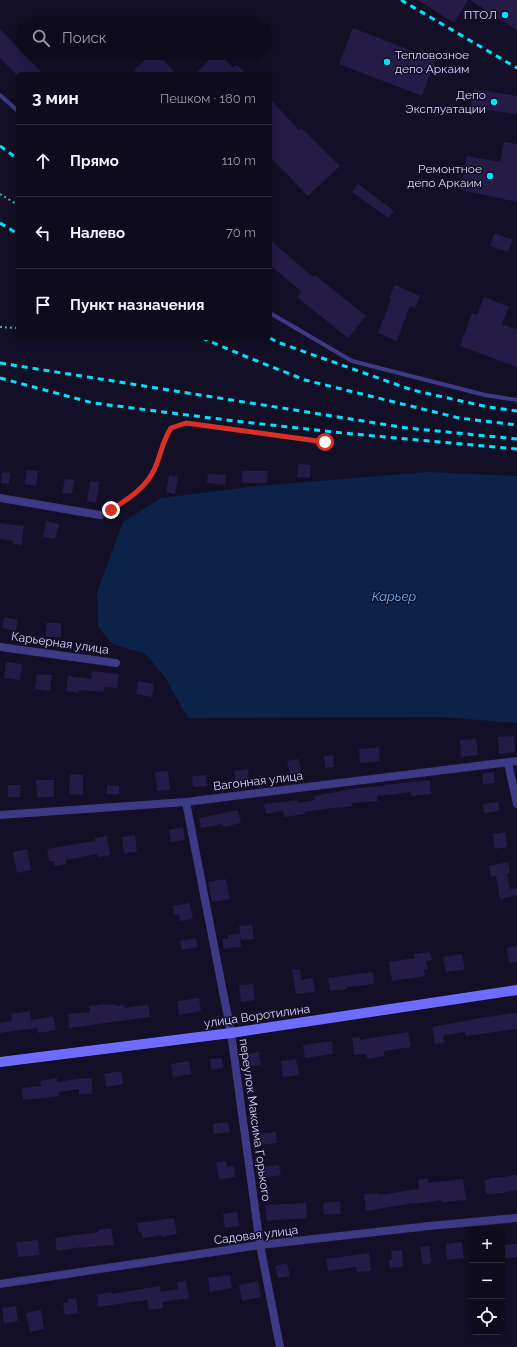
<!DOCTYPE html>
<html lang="ru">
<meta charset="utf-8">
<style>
:root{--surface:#0e0b1c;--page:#1c1929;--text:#f1f3f6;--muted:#9b9ba3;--line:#2e2b3b}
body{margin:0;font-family:Raleway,sans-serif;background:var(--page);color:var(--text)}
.controls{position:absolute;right:12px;bottom:12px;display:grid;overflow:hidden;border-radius:6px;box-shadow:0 2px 10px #0003}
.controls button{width:36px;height:36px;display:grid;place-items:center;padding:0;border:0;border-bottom:1px solid var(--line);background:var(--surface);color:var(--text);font:20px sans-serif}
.stop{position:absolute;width:12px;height:12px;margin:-9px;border:3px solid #d93025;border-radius:50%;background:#fff}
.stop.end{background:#d93025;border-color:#fff;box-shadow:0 1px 4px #0008}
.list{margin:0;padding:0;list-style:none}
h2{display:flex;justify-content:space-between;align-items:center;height:52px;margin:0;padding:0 16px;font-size:17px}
h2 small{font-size:13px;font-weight:400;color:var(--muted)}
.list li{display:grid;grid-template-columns:26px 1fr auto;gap:12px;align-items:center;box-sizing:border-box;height:72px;padding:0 16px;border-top:1px solid var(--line)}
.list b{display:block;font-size:15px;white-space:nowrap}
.list em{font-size:13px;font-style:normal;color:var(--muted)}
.icon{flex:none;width:22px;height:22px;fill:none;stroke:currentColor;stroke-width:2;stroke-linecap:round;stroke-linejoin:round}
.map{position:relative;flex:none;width:517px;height:1347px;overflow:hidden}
.search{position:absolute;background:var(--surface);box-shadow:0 2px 10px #0003;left:16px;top:16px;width:256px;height:44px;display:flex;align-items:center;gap:10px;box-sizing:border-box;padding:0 14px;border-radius:22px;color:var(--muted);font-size:15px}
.panel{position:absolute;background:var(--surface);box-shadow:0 2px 10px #0003;left:16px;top:72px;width:256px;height:268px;border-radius:6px}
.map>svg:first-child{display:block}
</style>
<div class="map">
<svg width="517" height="1347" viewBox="0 0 517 1347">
<rect width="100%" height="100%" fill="#130f26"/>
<path fill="#0c2248" d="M429 472 517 476V723L442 717 188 718 166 679 146 654 112 644 98 627 97 592 123 522 161 498 256 486Z"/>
<g fill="#241b47">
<path d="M418 0H468L454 23Z"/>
<path d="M470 0H517V30Z"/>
<path d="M353 28 435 60 422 96 339 64Z"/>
<path d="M0 29 23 53 43 74H16L0 58Z"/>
<path d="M153 53H157L176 74H138L134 70Z"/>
<path d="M217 53H219L233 68 237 65 246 74H195Z"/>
<path d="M474 89 517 96V114L470 108Z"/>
<path d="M270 99 299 130 301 128 340 166 308 196 270 157Z"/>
<path d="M504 142 517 144V202L461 190 467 156 500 162Z"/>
<path d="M358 184 394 211 388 218 352 192Z"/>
<path d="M494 233 513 240 508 252 490 246Z"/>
<path d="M270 240 313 277 315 275 366 316 348 338 297 297 301 291 270 265Z"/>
<path d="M395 285 420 296 415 308 410 306 397 341 378 333 391 299 389 298Z"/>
<path d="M484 297 509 307 502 324 517 330V367L460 346 472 313 477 315Z"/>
<path d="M298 464 311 465 310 478 297 477Z"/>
<path d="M27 470 38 471 36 486 25 484Z"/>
<path d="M242 471H268L267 483H242Z"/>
<path d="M2 472 10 473 9 484 1 483Z"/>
<path d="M208 474 226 475 225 485 207 483Z"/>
<path d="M169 475 178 477 175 494 166 492Z"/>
<path d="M65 479 74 480 72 494 62 493Z"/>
<path d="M90 481 99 482 96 503 87 501Z"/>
<path d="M46 521 59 524 55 539 43 537Z"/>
<path d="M0 523 24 526 22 545 13 544V541L0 539Z"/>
<path d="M4 617 18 620 16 631 2 628Z"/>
<rect x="46" y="623" width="15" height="14"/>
<path d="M6 662 22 664 20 680 4 678Z"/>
<path d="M92 671 119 674 117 688 104 687V692L79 690V693L66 691 68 676 91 679Z"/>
<path d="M37 674 52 675 50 691 35 689Z"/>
<path d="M138 681 154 684 152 697 136 694Z"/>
<path d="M514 736 515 752 499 754 498 737Z"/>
<path d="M476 739 478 755 461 757 460 740Z"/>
<path d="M379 747 380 761 360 763 359 749Z"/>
<path d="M333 755 334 767 325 768 324 756Z"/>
<path d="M299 759 301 773 290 775 287 761Z"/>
<path d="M248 769 249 781 236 783 234 771Z"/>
<path d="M168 771 170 790 157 791 155 772Z"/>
<path d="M494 772 495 783 483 784 482 773Z"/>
<path d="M70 774 83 775V795L69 794Z"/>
<path d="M206 775 207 786 193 787 192 776Z"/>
<path d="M36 780H54V797H37Z"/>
<path d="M430 780 431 794 411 796V792L377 796 378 801 352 803 353 806 339 808V807L305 812 306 814 284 817 283 811 266 814 264 804 298 800V803L315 800 314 796 358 788 384 786V785Z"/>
<path d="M8 785H21L20 797H8Z"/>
<path d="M107 785 119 786V794H107Z"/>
<path d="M498 802 499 811 484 813 483 804Z"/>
<path d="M238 810 241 823 223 827 222 824 201 828 199 818Z"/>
<path d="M183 827 185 840 171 842 169 830Z"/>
<path d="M505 832 507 847 495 849 493 834Z"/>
<path d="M135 835 137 852 124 853 122 837Z"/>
<path d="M107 836 110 855 98 857 97 854 66 860V864L54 866V861H49L47 849 95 841V838Z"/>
<path d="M27 849 31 870 17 873 13 852Z"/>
<path d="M508 862 510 873 507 874 510 889 517 888V895L500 899 496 876 491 877 489 866Z"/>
<path d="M226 879 230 899 212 902 208 882Z"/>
<path d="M190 903 193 919 180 921 179 914 174 915 173 906Z"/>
<path d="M252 925 254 939 241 940 239 926Z"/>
<path d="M240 934 241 947 224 949 222 939H228V935Z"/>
<path d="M196 938 198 947 182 950 180 941Z"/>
<path d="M517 946V962L509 963 507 948Z"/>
<path d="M430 952 432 960 426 961 428 969 424 970 425 976 392 981 389 962 415 958 414 954Z"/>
<path d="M462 954 465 969 446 972 443 957Z"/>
<path d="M300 969 301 980 313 978 315 992 296 994 292 970Z"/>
<path d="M373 972 374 984 347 987V989L330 991 328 978Z"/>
<path d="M253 984 255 1000 241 1002 239 985Z"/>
<path d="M199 998 201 1011 179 1015 177 1001Z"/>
<path d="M104 1004V1005L116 1004V1006L124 1005 125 1008 148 1005 150 1017 69 1028 68 1014 90 1012 89 1006Z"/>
<path d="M30 1011 31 1020 53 1016 56 1030 38 1033 37 1028 0 1033V1023L12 1021 11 1014Z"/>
<path d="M517 1013V1029L466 1036 465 1032 443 1035 444 1043 435 1044 432 1027 486 1017Z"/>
<path d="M408 1032 411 1047 384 1051V1056L367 1059 366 1054 354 1055 352 1038 360 1037V1040Z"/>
<path d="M332 1041 333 1054 305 1058 303 1045Z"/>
<path d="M259 1052 261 1065 245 1067 244 1054Z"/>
<path d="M222 1058 223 1068 211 1070 210 1059Z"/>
<path d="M296 1059 299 1075 283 1077 281 1061Z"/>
<path d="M189 1061 191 1074 173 1077 171 1064Z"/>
<path d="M121 1071 123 1084 106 1087 104 1074Z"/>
<path d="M57 1078V1082L77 1079 92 1078V1094H79V1089L59 1092V1096L23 1100 22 1088 41 1086 40 1081Z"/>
<path d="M228 1122 230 1132 214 1134 213 1124Z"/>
<path d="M276 1132 277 1143 260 1145 259 1134Z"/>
<path d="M226 1161 227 1167 234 1166 235 1177 219 1179 216 1162Z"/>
<path d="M279 1165 281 1175 264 1178 262 1167Z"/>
<path d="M517 1175V1190L502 1193 486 1194 485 1180H489V1178L496 1177 497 1178Z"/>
<path d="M428 1178V1183L463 1179 466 1200 442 1202 441 1200 415 1204V1203L366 1211 364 1194 379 1193V1195L419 1189 418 1180Z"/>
<path d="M340 1201 341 1214 324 1215 323 1203Z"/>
<path d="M306 1203 307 1218 267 1221 265 1205Z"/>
<path d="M237 1212 239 1226 225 1228 223 1214Z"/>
<path d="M174 1218 177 1234 161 1237V1235L143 1238 142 1233 139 1232 137 1223Z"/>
<path d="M111 1228 114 1245 82 1248V1247L57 1251 55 1238 98 1232V1230Z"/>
<path d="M38 1240 40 1255 18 1257 16 1242Z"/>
<path d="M462 1242 464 1258 447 1260 446 1244Z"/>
<path d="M517 1244V1257L503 1259 502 1245Z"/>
<path d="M429 1246 432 1263 423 1265 420 1247Z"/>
<path d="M402 1250 403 1267 390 1268 389 1260H392L391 1251Z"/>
<path d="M369 1253 371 1271 357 1272 356 1267 328 1271 326 1259Z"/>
<path d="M287 1263 290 1276 278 1278 275 1266Z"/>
<path d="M230 1275 232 1288 210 1292 208 1278Z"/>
<path d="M186 1281 189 1298 162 1302 163 1308 149 1310 147 1300 98 1307 97 1295 111 1292 112 1294 160 1286 161 1292 178 1289 177 1282Z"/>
<path d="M258 1281 261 1297 242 1301 239 1285Z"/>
<path d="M76 1298 78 1313 65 1315 63 1303H68V1299Z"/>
<path d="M16 1306 18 1321 4 1323 2 1308Z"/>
<path d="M41 1310 44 1329 30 1332 26 1313Z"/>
</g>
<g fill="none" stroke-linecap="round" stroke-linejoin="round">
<g stroke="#2fb8b0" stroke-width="2" stroke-dasharray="2 3" stroke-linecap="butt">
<path d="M0 194 18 205"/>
<path d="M0 327 18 328"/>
</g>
<g stroke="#3d3a85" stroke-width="4">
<path d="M0 95 18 111"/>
<path d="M270 313 352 361 485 395 517 400"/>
<path d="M100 515C121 505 146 490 155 468 161 454 163 440 171 428L186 423 325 442"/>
</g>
<g stroke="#3d3a85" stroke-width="8">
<path d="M0 498 100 515"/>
<path d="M0 647 116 663"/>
<path d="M508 763 517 804"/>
<path d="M186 802 231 1033 260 1245 280 1347"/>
<path d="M0 815 186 802 517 761"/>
<path d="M0 1284 260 1245 429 1226 517 1218"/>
</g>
<path stroke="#6f6bff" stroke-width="10" d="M0 1062 231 1033 517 990"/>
<g stroke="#00e5ff" stroke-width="3" stroke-dasharray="6 5" stroke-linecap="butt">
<path d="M401 0 517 68"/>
<path d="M0 146 18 159"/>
<path d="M0 223 18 234"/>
<path d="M202 338 247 357 305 380 459 418 517 425"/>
<path d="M270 338 277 342 412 390 488 407 517 411"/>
<path d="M0 363 407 428 517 439"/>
<path d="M0 378 93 403 235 421 343 433 517 449"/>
</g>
</g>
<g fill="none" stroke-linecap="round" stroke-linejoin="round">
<path stroke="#d93025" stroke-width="5" d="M111 510C128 499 147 487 155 468 161 454 163 440 171 428L186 423 325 442"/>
</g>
<g fill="#00e5ff" stroke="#130f26" stroke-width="1.5">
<circle cx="505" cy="15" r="4"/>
<circle cx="387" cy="62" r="4"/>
<circle cx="494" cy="102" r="4"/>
<circle cx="490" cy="176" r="4"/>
</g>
<g text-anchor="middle" stroke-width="3" stroke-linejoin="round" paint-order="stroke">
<g font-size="12" fill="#d9d4ff" stroke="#130f26" text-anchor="end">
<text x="497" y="19">ПТОЛ</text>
<text x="395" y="59" text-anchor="start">Тепловозное<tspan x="395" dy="14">депо Аркаим</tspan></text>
<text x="486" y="99">Депо<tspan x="486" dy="14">Эксплуатации</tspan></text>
<text x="482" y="173">Ремонтное<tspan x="482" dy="14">депо Аркаим</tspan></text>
</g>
<g font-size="12" fill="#d9d4ff" stroke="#130f26">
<text transform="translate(60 643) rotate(8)" y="4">Карьерная улица</text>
<text transform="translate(258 781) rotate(-7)" y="4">Вагонная улица</text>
<text transform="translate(257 1016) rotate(-8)" y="4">улица Воротилина</text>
<text transform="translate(255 1120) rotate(82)" y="4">переулок Максима Горького</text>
<text transform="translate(256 1235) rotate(-7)" y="4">Садовая улица</text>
</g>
<g font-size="13" font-style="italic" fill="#62b6ff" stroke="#130f26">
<text x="394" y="601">Карьер</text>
</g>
</g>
</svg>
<div class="controls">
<button>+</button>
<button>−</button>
<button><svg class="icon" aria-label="locate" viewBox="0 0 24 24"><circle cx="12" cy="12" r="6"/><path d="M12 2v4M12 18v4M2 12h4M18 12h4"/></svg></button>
</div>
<div class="stop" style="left:325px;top:442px"></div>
<div class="stop end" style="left:111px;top:510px"></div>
<div class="search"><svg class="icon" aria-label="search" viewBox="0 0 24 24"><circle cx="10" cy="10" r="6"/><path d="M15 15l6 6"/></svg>Поиск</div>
<section class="panel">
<h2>3 мин<small>Пешком · 180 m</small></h2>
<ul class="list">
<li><svg class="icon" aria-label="ahead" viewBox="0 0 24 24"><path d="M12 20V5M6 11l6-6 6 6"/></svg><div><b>Прямо</b></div><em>110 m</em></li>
<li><svg class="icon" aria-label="left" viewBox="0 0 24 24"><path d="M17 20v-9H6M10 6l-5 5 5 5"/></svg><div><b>Налево</b></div><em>70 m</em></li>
<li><svg class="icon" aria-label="arrive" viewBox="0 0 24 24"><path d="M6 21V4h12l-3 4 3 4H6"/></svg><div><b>Пункт назначения</b></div></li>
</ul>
</section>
</div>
